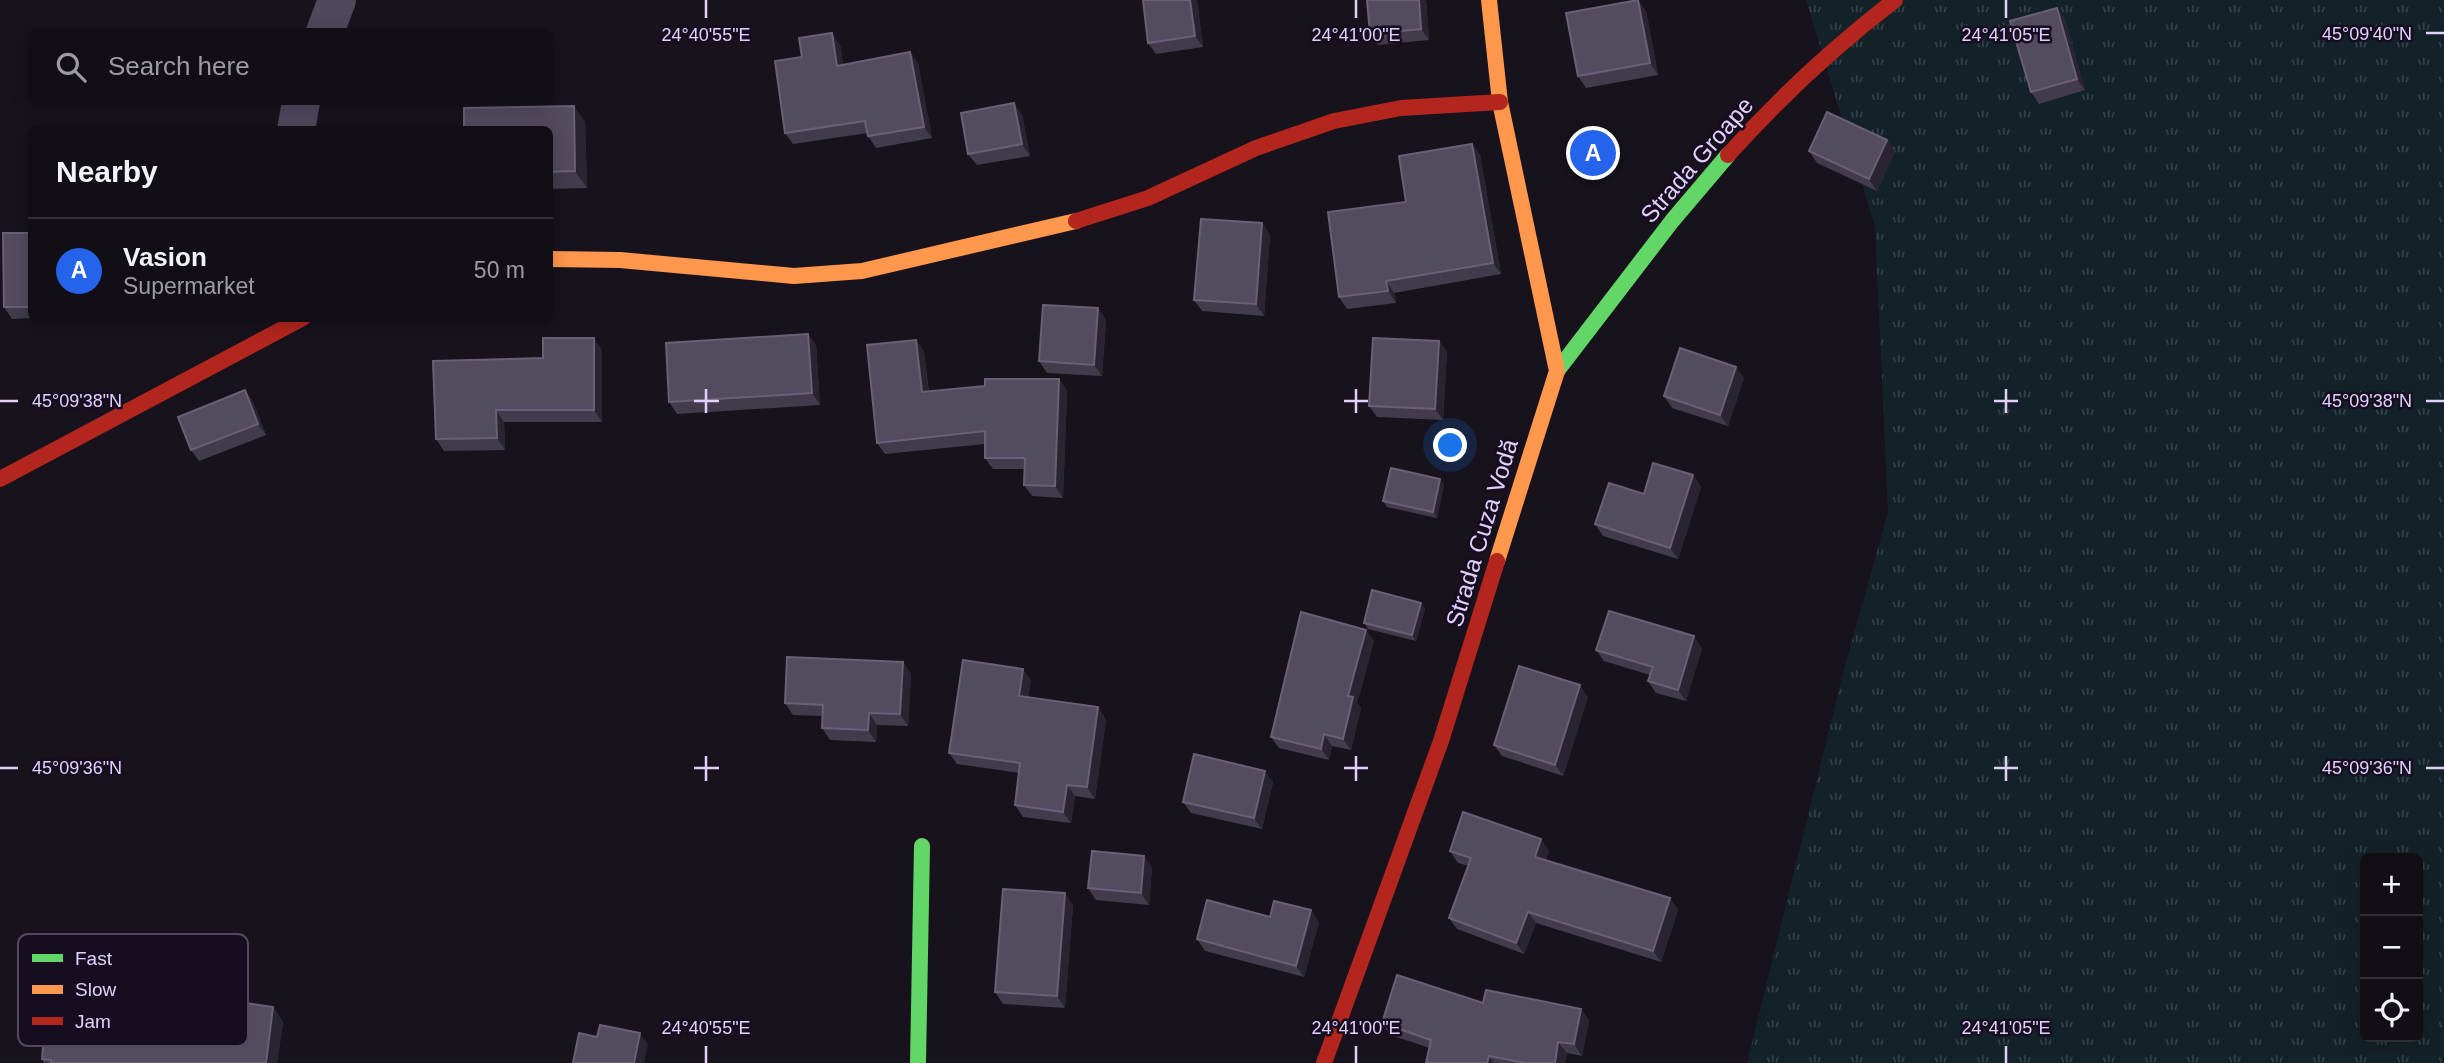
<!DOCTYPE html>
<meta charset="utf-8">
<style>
:root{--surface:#110e15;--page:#1a171e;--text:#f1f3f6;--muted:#9c9ca0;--line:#302e34;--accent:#2563eb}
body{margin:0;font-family:Arial,sans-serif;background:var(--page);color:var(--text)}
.controls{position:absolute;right:21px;bottom:21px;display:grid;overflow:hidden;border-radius:10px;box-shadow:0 4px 18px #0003}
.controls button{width:63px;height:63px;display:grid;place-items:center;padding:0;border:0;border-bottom:2px solid var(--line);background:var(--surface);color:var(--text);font:35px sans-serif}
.you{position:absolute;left:1451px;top:446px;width:24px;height:24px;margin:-18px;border:5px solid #fff;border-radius:50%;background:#1a73e8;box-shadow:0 0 0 10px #1a73e833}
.badge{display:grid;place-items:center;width:46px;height:46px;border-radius:50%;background:var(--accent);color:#fff;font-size:23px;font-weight:700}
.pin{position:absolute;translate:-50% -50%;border:4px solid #fff;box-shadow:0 2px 7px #0006}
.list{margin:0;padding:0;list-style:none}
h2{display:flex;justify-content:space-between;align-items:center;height:91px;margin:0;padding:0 28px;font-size:30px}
h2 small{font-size:23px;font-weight:400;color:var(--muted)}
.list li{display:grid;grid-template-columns:46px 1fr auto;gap:21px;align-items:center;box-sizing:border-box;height:105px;padding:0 28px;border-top:2px solid var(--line)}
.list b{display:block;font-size:26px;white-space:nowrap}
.list p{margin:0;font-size:23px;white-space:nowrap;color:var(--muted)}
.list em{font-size:23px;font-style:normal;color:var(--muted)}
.icon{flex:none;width:38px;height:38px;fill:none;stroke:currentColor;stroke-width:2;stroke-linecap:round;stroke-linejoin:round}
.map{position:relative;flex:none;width:2444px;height:1063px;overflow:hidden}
.search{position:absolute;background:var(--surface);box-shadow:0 4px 18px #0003;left:28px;top:28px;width:525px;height:77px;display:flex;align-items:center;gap:18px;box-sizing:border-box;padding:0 24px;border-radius:10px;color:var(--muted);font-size:26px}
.panel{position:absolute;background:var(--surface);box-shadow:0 4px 18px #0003;left:28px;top:126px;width:525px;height:196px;border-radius:10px}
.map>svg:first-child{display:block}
</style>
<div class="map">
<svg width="2444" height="1063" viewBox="0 0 2444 1063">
<defs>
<pattern id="grass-tufts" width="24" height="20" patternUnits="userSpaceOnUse" patternTransform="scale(1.75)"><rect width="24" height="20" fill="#132228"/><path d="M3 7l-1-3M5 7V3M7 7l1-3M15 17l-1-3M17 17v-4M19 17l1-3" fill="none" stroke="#354148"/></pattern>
</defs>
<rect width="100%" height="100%" fill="#17121c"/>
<path fill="url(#grass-tufts)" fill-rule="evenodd" d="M1806 0H2444V1063H1747L1843 673 1888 512 1875 227ZM2365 858H2418V1037H2365Z"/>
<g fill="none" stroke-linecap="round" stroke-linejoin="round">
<g stroke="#4e485d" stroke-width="38">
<path d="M325 32 337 0"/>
<path d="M296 130 301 102"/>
</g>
<g stroke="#63d668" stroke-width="16">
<path d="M1557 371 1672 221 1728 155"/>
<path d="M918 1063 922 846"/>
</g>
<g stroke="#ff974d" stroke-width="16">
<path d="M1489 0 1500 102 1557 371 1497 561"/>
<path d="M550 259 620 260 794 276 862 271 1076 221"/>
</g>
<g stroke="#b3261e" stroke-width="16">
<path d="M1728 155C1779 98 1834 47 1895 0"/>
<path d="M1076 221 1148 198 1256 148 1334 121 1401 108 1500 102"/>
<path d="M0 479 303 318"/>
<path d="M1324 1063 1441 741 1497 561"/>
</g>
</g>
<g fill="#423b4b">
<path d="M1143 0H1197L1203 47 1156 54 1148 43Z"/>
<path d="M1426 0 1429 40 1378 45 1370 34Z"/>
<path d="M2057 8 2065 20 2085 90 2039 104 2031 92Z"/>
<path d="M1646 11 1658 75 1586 88 1578 76Z"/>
<path d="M840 45 843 65 910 52 918 63 932 138 876 148 868 136V133L793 144 785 133 802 57Z"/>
<path d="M1014 103 1022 115 1030 156 977 165 968 154Z"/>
<path d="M574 106 585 122 587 188 550 189V130Z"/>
<path d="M1887 140 1895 151 1877 191 1817 163 1809 151Z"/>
<path d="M1472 144 1480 155 1501 274 1394 293 1396 303 1347 309 1339 297 1406 202Z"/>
<path d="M1262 223 1270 235 1264 316 1202 311 1194 300Z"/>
<path d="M32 233V318L12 319 4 307Z"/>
<path d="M1098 308 1106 320 1102 376 1047 373 1039 361Z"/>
<path d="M118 318H188V321L119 320Z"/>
<path d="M808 334 816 345 820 405 677 414 669 402Z"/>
<path d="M916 340 924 352 929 392 1059 379 1067 391 1063 498 1032 496 1024 485V469H993L985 458V444L885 454 877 443Z"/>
<path d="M1439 341 1447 352 1443 420 1377 417 1369 406Z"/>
<path d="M602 350V422H504L505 450 444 451 436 439 543 358Z"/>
<path d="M1744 378 1728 426 1672 408 1664 396Z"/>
<path d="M245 390 253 402 266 435 199 461 191 450Z"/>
<path d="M1693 475 1701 487 1678 559 1603 536 1595 524 1644 494Z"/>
<path d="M1440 479 1444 485 1437 518 1387 507 1383 501Z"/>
<path d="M1421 603 1425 609 1416 641 1368 629 1364 623Z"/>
<path d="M1374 641 1357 703 1361 708 1351 750 1332 746 1329 760 1279 748 1271 737Z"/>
<path d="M1702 648 1686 701 1656 693 1648 681 1650 675 1604 661 1596 650Z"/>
<path d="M903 662 911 674 908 726 877 725 876 742 830 740 822 728 823 716 793 715 785 703Z"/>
<path d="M1031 680 1028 697 1106 719 1095 799 1075 796 1071 823 1023 817 1015 805 1019 773 957 764 949 753Z"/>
<path d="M1588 697 1563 776 1502 756 1494 745Z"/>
<path d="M1265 771 1273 782 1262 829 1191 813 1183 802Z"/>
<path d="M1549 850 1546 860 1670 898 1678 910 1661 962 1536 923 1524 954 1457 929 1449 918 1469 866 1458 863 1450 851Z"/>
<path d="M1152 867 1149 905 1096 900 1088 888Z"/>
<path d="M1073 905 1065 1008 1003 1004 995 992Z"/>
<path d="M1319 922 1304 977 1205 951 1197 939Z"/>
<path d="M1483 1003 1581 1009 1589 1021 1582 1056 1567 1053 1565 1063H1426L1430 1048 1390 1035 1382 1023Z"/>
<path d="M273 1007 283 1022 277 1063H44L42 1059 134 1010V1013L224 1018Z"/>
</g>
<g fill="#2a2430">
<path d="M1190 0H1197L1203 47 1195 36Z"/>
<path d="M1419 0H1426L1429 40 1421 29Z"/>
<path d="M1638 0 1646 11 1658 75 1650 63Z"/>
<path d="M2057 8 2065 20 2085 90 2077 79Z"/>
<path d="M832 33 840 45 845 77 837 66Z"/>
<path d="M910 52 918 63 932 138 924 127Z"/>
<path d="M1014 103 1022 115 1030 156 1022 144Z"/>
<path d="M574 106 585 122 587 188 575 171Z"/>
<path d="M1887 140 1895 151 1877 191 1869 179Z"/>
<path d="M1472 144 1480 155 1501 274 1493 263Z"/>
<path d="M1262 223 1270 235 1264 316 1256 304Z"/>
<path d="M1386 281 1394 293 1396 303 1388 291Z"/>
<path d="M1098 308 1106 320 1102 376 1094 365Z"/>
<path d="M808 334 816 345 820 405 812 393Z"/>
<path d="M594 338 602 350V422L594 410Z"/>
<path d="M916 340 924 352 930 404 922 392Z"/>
<path d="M1439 341 1447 352 1443 420 1435 409Z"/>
<path d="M1736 367 1744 378 1728 426 1720 415Z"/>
<path d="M1059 379 1067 391 1063 498 1055 486Z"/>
<path d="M245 390 253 402 266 435 258 424Z"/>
<path d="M496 410 504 422 505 450 497 438Z"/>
<path d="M1693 475 1701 487 1678 559 1670 548Z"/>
<path d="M1440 479 1444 485 1437 518 1433 512Z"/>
<path d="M1421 603 1425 609 1416 641 1412 635Z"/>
<path d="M1366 630 1374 641 1357 703 1361 708 1351 750 1343 739 1348 696Z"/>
<path d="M1694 636 1702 648 1686 701 1678 690Z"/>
<path d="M903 662 911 674 908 726 900 714Z"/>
<path d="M1023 669 1031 680 1027 707 1019 696Z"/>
<path d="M1580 685 1588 697 1563 776 1555 765Z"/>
<path d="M1098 707 1106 719 1095 799 1087 787Z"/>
<path d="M869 713 877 725 876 742 868 730Z"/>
<path d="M1324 734 1332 746 1329 760 1321 749Z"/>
<path d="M1265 771 1273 782 1262 829 1254 818Z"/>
<path d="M1067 785 1075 796 1071 823 1063 812Z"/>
<path d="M1541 839 1549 850 1543 868 1535 857Z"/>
<path d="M1144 856 1152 867 1149 905 1141 893Z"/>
<path d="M1065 893 1073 905 1065 1008 1057 996Z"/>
<path d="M1670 898 1678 910 1661 962 1653 951Z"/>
<path d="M1311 910 1319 922 1304 977 1296 966Z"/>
<path d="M1528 912 1536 923 1524 954 1516 943Z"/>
<path d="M124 996 134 1010 132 1026 123 1012Z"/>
<path d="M273 1007 283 1022 277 1063H266Z"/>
<path d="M1581 1009 1589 1021 1582 1056 1574 1044Z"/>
<path d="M640 1033 648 1045 644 1063H634Z"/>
<path d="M1558 1042 1567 1053 1565 1063H1555Z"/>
<path d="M1489 1056 1494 1063H1487Z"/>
</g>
<g fill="#534b5e" stroke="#696077" stroke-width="2">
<path d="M1143 0H1190L1195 36 1148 43Z"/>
<path d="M1367 0H1419L1421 29 1370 34Z"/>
<path d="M1638 0 1650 63 1578 76 1566 13Z"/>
<path d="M2057 8 2077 79 2031 92 2010 21Z"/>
<path d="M832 33 837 66 910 52 924 127 868 136 865 121 785 133 775 61 802 57 799 38Z"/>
<path d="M1014 103 1022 144 968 154 961 113Z"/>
<path d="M574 106 575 171 550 172V130H464V108Z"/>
<path d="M1827 112 1887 140 1869 179 1809 151Z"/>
<path d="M1472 144 1493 263 1386 281 1388 291 1339 297 1328 212 1406 202 1399 156Z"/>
<path d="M1201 219 1262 223 1256 304 1194 300Z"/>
<path d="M3 233H32V307H4Z"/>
<path d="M1043 305 1098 308 1094 365 1039 361Z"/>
<path d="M808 334 812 393 669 402 666 343Z"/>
<path d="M543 338H594V410H496L497 438 436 439 433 361 543 358Z"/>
<path d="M1373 338 1439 341 1435 409 1369 406Z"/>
<path d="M916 340 922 392 985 386V379H1059L1055 486 1024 485 1025 458H985V431L877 443 867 345Z"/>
<path d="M1680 348 1736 367 1720 415 1664 396Z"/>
<path d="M245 390 258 424 191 450 178 417Z"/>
<path d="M1653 463 1693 475 1670 548 1595 524 1609 483 1644 494Z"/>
<path d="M1391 468 1440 479 1433 512 1383 501Z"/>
<path d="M1372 590 1421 603 1412 635 1364 623Z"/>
<path d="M1609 611 1694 636 1678 690 1648 681 1653 667 1596 650Z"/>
<path d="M1301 612 1366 630 1348 696 1353 697 1343 739 1324 734 1321 749 1271 737Z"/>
<path d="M787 657 903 662 900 714 869 713 868 730 822 728 823 705 785 703Z"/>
<path d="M963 660 1023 669 1019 696 1098 707 1087 787 1067 785 1063 812 1015 805 1020 763 949 753Z"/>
<path d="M1519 666 1580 685 1555 765 1494 745Z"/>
<path d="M1194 754 1265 771 1254 818 1183 802Z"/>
<path d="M1463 812 1541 839 1535 857 1670 898 1653 951 1528 912 1516 943 1449 918 1471 858 1450 851Z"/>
<path d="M1092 851 1144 856 1141 893 1088 888Z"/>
<path d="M1003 889 1065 893 1057 996 995 992Z"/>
<path d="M1207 900 1270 917 1274 901 1311 910 1296 966 1197 939Z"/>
<path d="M1397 975 1483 1003 1486 990 1581 1009 1574 1044 1558 1042 1555 1063H1525L1489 1056 1487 1063H1426L1431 1040 1382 1023Z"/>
<path d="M48 988 124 996 123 1012 224 1018 226 1000 273 1007 266 1063H51V1060L42 1059Z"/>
<path d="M600 1025 640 1033 634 1063H573L579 1033 597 1037Z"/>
</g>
<path fill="none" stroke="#e1d0fc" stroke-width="2.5" d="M706 0V18M1356 0V18M2006 0V18M2426 33H2444M706 389V413M1356 389V413M2006 389V413M0 401H18M694 401H719M1344 401H1368M1994 401H2018M2426 401H2444M706 756V781M1356 756V781M2006 756V781M0 768H18M694 768H719M1344 768H1368M1994 768H2018M2426 768H2444M706 1046V1063M1356 1046V1063M2006 1046V1063"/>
<g text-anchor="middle" stroke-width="5" stroke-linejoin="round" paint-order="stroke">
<g font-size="24" fill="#e1d0fc" stroke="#160e20">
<text transform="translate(1697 160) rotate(-49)" y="8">Strada Groape</text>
<text transform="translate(1482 533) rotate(-73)" y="8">Strada Cuza Vodă</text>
</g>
</g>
<rect x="18" y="934" width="230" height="112" rx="10" fill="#160e20" stroke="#534862" stroke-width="2"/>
<rect x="32" y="954" width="31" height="8" fill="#63d668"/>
<rect x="32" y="985" width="31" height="9" fill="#ff974d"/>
<rect x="32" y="1017" width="31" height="8" fill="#b3261e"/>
<g font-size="19" fill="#e1d0fc">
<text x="75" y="965">Fast</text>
<text x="75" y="996">Slow</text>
<text x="75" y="1028">Jam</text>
</g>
<g font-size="18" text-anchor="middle" fill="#e1d0fc" stroke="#160e20" stroke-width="5" stroke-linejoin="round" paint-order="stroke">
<text x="2367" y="40">45°09'40"N</text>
<text x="706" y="41">24°40'55"E</text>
<text x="1356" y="41">24°41'00"E</text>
<text x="2006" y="41">24°41'05"E</text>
<text x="77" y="407">45°09'38"N</text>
<text x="2367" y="407">45°09'38"N</text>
<text x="77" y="774">45°09'36"N</text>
<text x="2367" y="774">45°09'36"N</text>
<text x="706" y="1034">24°40'55"E</text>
<text x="1356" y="1034">24°41'00"E</text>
<text x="2006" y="1034">24°41'05"E</text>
</g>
</svg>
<div class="controls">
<button>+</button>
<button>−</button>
<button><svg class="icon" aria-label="locate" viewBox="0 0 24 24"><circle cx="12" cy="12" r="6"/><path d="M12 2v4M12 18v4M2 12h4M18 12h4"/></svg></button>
</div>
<div class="you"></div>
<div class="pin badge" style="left:1593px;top:153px">A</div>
<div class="search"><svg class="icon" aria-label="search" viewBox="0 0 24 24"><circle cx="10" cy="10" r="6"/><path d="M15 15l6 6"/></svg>Search here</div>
<section class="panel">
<h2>Nearby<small></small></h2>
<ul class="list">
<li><span class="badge">A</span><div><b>Vasion</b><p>Supermarket</p></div><em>50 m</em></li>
</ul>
</section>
</div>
